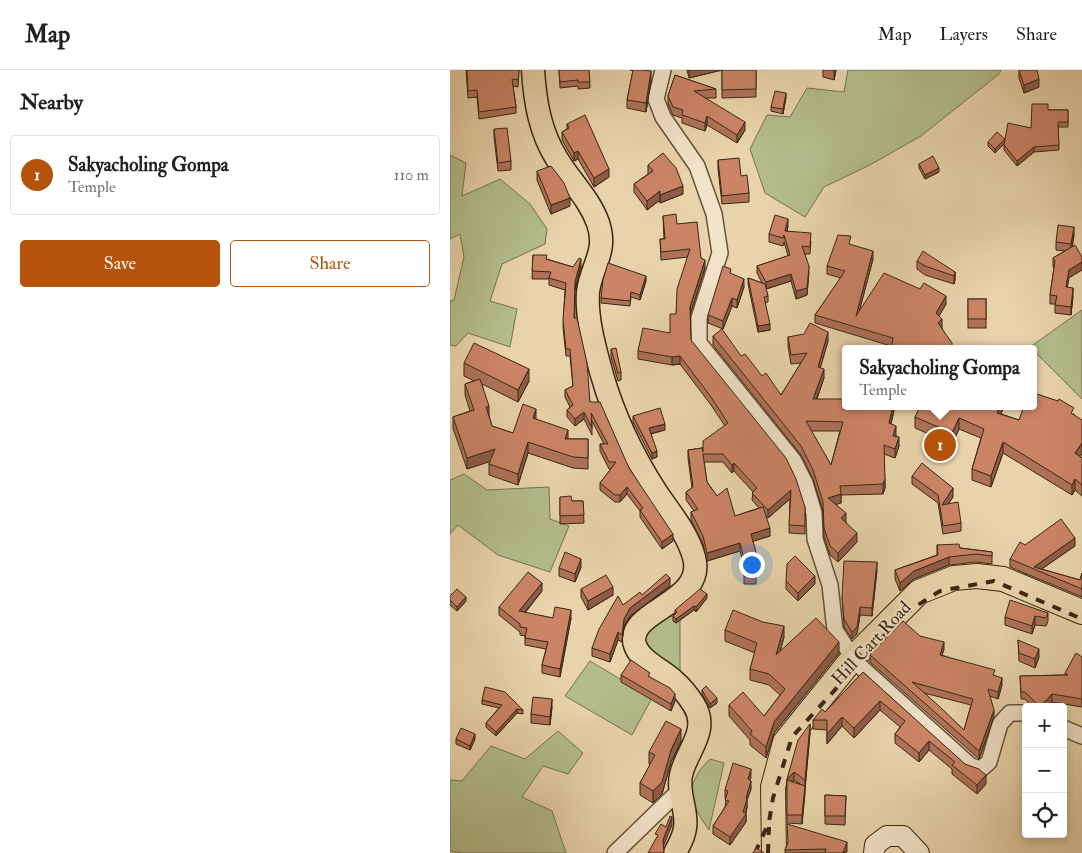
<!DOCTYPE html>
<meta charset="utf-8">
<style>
:root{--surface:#fff;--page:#f6f6f6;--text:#202124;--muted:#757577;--line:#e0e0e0;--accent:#b45309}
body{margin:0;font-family:"IM FELL Double Pica",serif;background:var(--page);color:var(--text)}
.controls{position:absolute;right:15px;bottom:15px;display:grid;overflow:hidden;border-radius:5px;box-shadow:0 2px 8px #0003}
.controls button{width:45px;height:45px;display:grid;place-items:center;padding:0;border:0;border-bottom:1px solid var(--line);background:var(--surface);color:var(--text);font:25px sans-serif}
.you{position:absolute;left:301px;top:494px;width:18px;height:18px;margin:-12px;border:4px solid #fff;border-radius:50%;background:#1a73e8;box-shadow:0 0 0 8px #1a73e833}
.badge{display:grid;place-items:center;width:32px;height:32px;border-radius:50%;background:var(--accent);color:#fff;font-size:16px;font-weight:700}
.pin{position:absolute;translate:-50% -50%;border:2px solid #fff;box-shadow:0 1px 5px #0006}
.popup{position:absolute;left:392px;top:275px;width:195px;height:65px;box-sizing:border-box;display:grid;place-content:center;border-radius:5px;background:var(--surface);filter:drop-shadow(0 1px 4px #0005);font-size:16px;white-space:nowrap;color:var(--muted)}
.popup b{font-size:19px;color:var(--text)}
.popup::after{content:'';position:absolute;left:50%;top:100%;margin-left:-10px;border:10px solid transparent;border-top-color:var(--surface)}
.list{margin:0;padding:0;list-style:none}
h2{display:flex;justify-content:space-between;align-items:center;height:65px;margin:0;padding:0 20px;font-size:21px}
h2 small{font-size:16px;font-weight:400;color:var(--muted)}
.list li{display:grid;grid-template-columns:32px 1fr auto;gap:15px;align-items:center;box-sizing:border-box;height:80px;margin:0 10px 10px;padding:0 10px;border:1px solid var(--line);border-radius:5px}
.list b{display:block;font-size:19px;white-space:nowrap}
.list p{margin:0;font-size:16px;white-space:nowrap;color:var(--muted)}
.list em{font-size:16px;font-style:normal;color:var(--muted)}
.actions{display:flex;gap:10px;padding:15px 20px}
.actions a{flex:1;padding:11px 0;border:1px solid var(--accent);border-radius:5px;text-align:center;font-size:18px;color:var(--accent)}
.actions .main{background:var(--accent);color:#fff}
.icon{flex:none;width:28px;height:28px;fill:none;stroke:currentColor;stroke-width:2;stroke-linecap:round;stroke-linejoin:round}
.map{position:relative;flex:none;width:632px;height:783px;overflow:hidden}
header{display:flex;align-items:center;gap:30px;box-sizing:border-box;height:70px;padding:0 25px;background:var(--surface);border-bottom:1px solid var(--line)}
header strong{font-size:24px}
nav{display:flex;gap:28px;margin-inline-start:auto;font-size:18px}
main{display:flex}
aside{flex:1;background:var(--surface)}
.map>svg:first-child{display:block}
</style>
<header>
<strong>Map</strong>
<nav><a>Map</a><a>Layers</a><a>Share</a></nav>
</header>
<main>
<aside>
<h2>Nearby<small></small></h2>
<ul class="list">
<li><span class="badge">1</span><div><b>Sakyacholing Gompa</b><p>Temple</p></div><em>110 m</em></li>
</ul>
<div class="actions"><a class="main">Save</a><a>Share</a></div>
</aside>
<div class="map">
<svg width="632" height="783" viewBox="0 0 632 783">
<rect width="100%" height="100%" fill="#e9d3aa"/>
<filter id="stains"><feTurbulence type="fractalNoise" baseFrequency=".004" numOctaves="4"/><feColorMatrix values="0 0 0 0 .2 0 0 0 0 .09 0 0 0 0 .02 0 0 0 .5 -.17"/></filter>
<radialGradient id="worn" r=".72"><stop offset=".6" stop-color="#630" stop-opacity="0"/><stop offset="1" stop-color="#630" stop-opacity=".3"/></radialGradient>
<g fill="#b3bd8b" stroke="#76724f">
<path d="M398 0H551L549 4 471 66 418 96 374 117 355 147 315 123 300 79 317 45 340 47 357 18 394 22Z"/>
<path d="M0 85 16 93 12 126 50 109 80 134 97 159 95 174 52 194 40 231 67 239 60 277 18 263 6 276 0 275V231L4 230 14 187 10 164 0 169Z"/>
<path d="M632 240V329L580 277Z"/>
<path d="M14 404 37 420 99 417 100 449 119 456 100 502 48 485 8 455 0 464V410Z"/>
<path d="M230 546V609L193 578 194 563 211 547Z"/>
<path d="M140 591 202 628 182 665 115 626Z"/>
<path d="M108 661 133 683 118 704 93 696 72 727 102 741 116 783H12L0 781V710L12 711 41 676 75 689Z"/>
<path d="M260 689 274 693 259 760C239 732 233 716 260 689Z"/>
</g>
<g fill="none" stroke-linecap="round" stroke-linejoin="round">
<defs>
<g id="minor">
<path d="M213 0 206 29 213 47 247 96 264 144 270 183 249 248V273L344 391 355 413 364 443 365 469 380 515 385 560 403 588"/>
<path d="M411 597 521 696 531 699 539 692 550 654 560 643H576"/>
<path d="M613 658 632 666"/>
<path d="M165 783 231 719"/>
</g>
<path id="secondary" d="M424 783 425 775 437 766H453L469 783"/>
<path id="primary" d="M83 0C85 32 90 62 107 89 120 111 139 128 148 153 158 182 141 196 138 222 136 249 145 279 152 305 164 347 183 386 206 422 220 443 237 462 244 487 257 534 174 540 185 575 190 591 212 600 224 611 231 617 239 627 244 635 260 661 236 681 231 705 227 723 238 741 235 758 234 767 229 775 225 783"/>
<path id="trunk" d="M324 783 323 717 335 672 403 588 469 522 504 508 527 506 553 509 632 542"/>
</defs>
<use href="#minor" stroke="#645339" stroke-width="18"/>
<use href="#secondary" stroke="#382813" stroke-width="22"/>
<use href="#primary" stroke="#382813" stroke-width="25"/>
<use href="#trunk" stroke="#382813" stroke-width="26"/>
<use href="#minor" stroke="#f1e2c8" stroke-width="15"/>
<use href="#secondary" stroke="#f1e2c8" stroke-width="20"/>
<use href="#primary" stroke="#e9d3aa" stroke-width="22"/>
<use href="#trunk" stroke="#e9d3aa" stroke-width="24"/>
<g stroke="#382813" stroke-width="4" stroke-dasharray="9 9" stroke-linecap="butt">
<path d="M305 783 319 752 323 728 342 667 454 544 490 521 544 511 632 549"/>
<path d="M318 783 319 757"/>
</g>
<defs>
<path id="minor-bridge" d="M403 588 411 597"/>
</defs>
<use href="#minor-bridge" stroke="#645339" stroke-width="18" stroke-linecap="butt"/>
<use href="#minor-bridge" stroke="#f1e2c8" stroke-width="15"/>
</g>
<g fill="#af7258" stroke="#382813" fill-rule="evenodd">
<path d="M16 0H69L68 17 63 16 66 37V43L29 49 27 27 18 28Z"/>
<path d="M109 0H139L140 18 128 19V16L110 18Z"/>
<path d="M180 0H196L201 10 196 42 177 38V30L183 1Z"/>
<path d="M237 0H306V27L272 28V0L239 8Z"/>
<path d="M373 0H386L384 10 373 7Z"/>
<path d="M569 0 589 17 574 23 569 8Z"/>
<path d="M225 5 266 19V28H256L295 60 287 73 257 55 255 61 232 53V48L223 45 218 34V26Z"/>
<path d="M336 27 333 44 321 41V37Z"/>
<path d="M598 40H618V57H608L609 80 584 82 567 96 554 80V74L545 83 538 76V72L555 69 581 58Z"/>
<path d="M117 54 159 107 144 117 128 89 124 91 112 70V62L117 59Z"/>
<path d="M44 59 61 91V100L48 101 44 67Z"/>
<path d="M268 90 291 106 299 123V132L272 134 268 99Z"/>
<path d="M469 94 489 102 475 109 469 98Z"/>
<path d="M198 95 233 124 210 133V130L197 140 184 122V114L198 104Z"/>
<path d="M87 101 120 136 101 144 87 110Z"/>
<path d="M213 146 227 154 251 188 255 198 240 244 241 270 355 437V464L339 463 340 429 318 448 316 446 320 466 303 471 306 483V514H294V497L290 481 257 491 253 474 241 450V442L244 441 236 430V422L242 418 238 388V380L252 378 275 356 261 335 230 294 222 295 188 289V281L220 263 226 244 238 187 211 190 210 169H214ZM254 392H273L282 403 284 401 303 422 302 430 309 438 285 446 267 426 257 412Z"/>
<path d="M338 156 337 161 361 171 360 184H355L359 203 357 225 346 229 341 211 316 219 318 226V232L315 233 320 260 308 262 298 214V208L312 213 307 203V196L338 186 334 172 333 176 319 172V164Z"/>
<path d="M624 165 617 217 623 226 621 245 605 243V234H600V225L604 198 603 197V188L615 181 606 180V172Z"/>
<path d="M401 175 423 189 409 241 496 234 489 246 492 257V258L502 279 441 276 365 253V245L391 208 377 204V196Z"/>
<path d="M83 185 123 197 131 196 125 220V248L140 332 223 471 212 479 190 447V441L177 424 170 432H165L150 420V413L161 399H159L150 381V374H154L142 351V365L134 349 125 356 117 347V340L120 337 115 327V320L123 316 120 286H116L113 257 115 220 99 215V209H82Z"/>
<path d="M467 191 505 202V210L504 214 475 205 467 199Z"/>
<path d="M281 204 294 217 287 238 282 236 273 259 258 253V245Z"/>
<path d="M196 211 190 230 181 227 180 236 151 233V228Z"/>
<rect x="518" y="229" width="18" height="29"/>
<path d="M263 266 312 306 331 325 351 293 341 294 338 276V267L378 271 370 298 374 308 367 329 396 336H445L441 354 446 365V366L449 376 445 388 434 384 435 418 433 424 391 425V433L386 434 407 472 388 492 380 485 374 467 373 441 363 409 351 385 263 275ZM361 361H390L381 395Z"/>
<path d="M161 279 171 302V310L168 311 161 287Z"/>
<path d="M14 293 79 311 68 332 32 314 39 346 42 356 63 363 86 349 118 369H138V399L123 398 78 383 68 415 39 405V394L40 391 17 399 3 358V347L20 341 15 325V314L24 311 14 306Z"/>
<path d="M396 299V312L394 311V303Z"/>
<path d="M499 336H554L551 344 569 350 624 344 630 386 632 388V426L625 420 622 425 553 383 541 417 522 410V399L531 368 509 359 502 374 465 358V347L499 338Z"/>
<path d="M183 346 215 360 201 364 207 387 202 389 183 352Z"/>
<path d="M462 406 503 427 498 434 511 453V461L493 464 488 433 462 414Z"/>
<path d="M110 427 122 431H133L134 453 110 454Z"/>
<path d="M487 475 542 482V494L526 492 499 495 464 509 450 521 445 509V500L487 485Z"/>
<path d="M575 475 625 476 591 499 630 510 632 503V527L560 497V489Z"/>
<path d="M131 497 125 512 109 506V498Z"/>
<path d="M427 500 422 546 410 545 407 564 402 569 394 557 392 527Z"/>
<path d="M336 511 365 514 348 531 336 519Z"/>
<path d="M220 516 180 546 174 556 172 572 168 570 160 592 142 586V578L173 535 192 525Z"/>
<path d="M131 519 163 525 138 540 131 527Z"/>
<path d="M92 521 75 543 103 548H121L110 607 92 603V595L96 579 75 575V566L70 565V562L49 545V537Z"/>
<path d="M0 526 16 531 7 541 0 535Z"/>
<path d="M257 528 246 542 244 540 226 553 223 551V546L225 544V540Z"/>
<path d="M598 543V551L596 556 585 555 582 564 555 555V547Z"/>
<path d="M275 560 334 567 330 582 389 583 324 663 316 688 300 675V670L279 646V635L314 646 330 625 319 615 300 610V599L305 583 275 571Z"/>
<path d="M470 566 494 579 492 585 545 606 552 615 548 629 540 626 544 647 529 689 420 592V585ZM474 623 521 635 514 660Z"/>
<path d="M568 570 589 587 585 598 569 591Z"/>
<path d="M632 587V637L602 632 597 637H582L575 629H571L570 606 615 605V603Z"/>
<path d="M413 602 536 714 527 724 502 704V699L479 680 469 692 445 673V664L450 657 430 640 404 668 392 656 377 674V660L363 659V650L375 642Z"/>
<path d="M171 605 200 607 225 631 221 641 171 612Z"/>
<path d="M252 620 267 633 260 638 252 624Z"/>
<path d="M32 630 73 640V644L67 643 46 666 36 657V653L49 638 32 634Z"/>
<path d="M102 637 100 655 81 653V644Z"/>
<path d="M360 663 352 754 337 753V710ZM344 710 350 714 343 712Z"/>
<path d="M6 669H25L20 680 6 674Z"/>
<path d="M231 671 221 692 212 724 203 733 190 725V713L200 695 199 694V682Z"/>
<path d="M301 707 300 710 301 719 297 730V737L296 743V752L280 775 263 764V756L275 737 276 729 275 728V720Z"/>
<path d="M375 725 396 726 395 755 375 754Z"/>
<path d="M338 772 396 783H335V780Z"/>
</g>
<g fill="#8e5c47" stroke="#382813">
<path d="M239 0H272L239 8Z"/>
<path d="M384 0H386L384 10Z"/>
<path d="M201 1V10L196 42V33Z"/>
<path d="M589 9V17L574 23V15Z"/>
<path d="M336 23V27L333 44V39Z"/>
<path d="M257 46V55L255 61V53Z"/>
<path d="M295 52V60L287 73V65Z"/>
<path d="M555 69V73L545 83V79Z"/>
<path d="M584 77V82L567 96V91Z"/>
<path d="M128 81V89L124 91V83Z"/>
<path d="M489 98V102L475 109V105Z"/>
<path d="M159 99V107L144 117V108Z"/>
<path d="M233 116V124L210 133V125Z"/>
<path d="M210 121V130L197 140V131Z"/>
<path d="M120 128V136L101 144V135Z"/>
<path d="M338 149V156L335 169V161Z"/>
<path d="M624 157V165L621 182V174Z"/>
<path d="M423 181V189L406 254V246Z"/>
<path d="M131 189V196L125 220V212Z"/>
<path d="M255 190V198L240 245V237Z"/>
<path d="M632 192V200L619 208 616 225V217L619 200Z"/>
<path d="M359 196 357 225 346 229V221Z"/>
<path d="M505 202V210L504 214V206Z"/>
<path d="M341 204V211L316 219V212Z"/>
<path d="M196 206V211L190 230V225Z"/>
<path d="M294 209V217L287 238V230Z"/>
<path d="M623 218V226L621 245V237Z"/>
<path d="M496 226V234L486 251V243Z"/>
<path d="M282 228V236L273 259V251Z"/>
<path d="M492 249V257L488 261V253Z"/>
<path d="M320 254V260L308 262V256Z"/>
<path d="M378 262V271L368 306V297Z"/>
<path d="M230 286V294L222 295V287Z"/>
<path d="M79 299V311L68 332V320Z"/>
<path d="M374 299V308L363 338V329Z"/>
<path d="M39 336V347L36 337Z"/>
<path d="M443 336H445L439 362V353Z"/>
<path d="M550 336H554L547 354V343Z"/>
<path d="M86 339V350L83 348Z"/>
<path d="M134 342V349L125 356V349Z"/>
<path d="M509 348V359L502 374V363Z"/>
<path d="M215 354V360L199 364V358Z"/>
<path d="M446 356V365L443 375V366Z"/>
<path d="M118 360V371L115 369Z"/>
<path d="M449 367V376L445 388V379Z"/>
<path d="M78 372V383L68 415V404Z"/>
<path d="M553 372V383L541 417V406Z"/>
<path d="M632 373V384L625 394V383Z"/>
<path d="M45 379V390L17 399V388Z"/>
<path d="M207 381V387L202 389V383Z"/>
<path d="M284 393V401L282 403V395Z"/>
<path d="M435 409V418L433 424V414Z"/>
<path d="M625 409V420L622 425V415Z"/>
<path d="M177 417V424L170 432V425Z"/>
<path d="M503 418V427L492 443V435Z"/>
<path d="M341 420V428L318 448V440Z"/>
<path d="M391 424V433L378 437V428Z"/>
<path d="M396 443V452L391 457V448Z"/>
<path d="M320 458V466L301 472V464Z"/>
<path d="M407 463V472L388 492V483Z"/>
<path d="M223 464V471L212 479V472Z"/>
<path d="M625 468V476L589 501 584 497Z"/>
<path d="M290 473V481L257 491V483Z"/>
<path d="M499 487V495L464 509 450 521V513L464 501Z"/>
<path d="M131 489V497L125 512V504Z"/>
<path d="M427 492V500L422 546V538Z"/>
<path d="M365 506V514L348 531V523Z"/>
<path d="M220 508V516L180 546 174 556 172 572 174 549 180 538Z"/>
<path d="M92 513V521L69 549V541Z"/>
<path d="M163 517V525L138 540V531Z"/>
<path d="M257 524V528L246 542V537Z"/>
<path d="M16 527V531L7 541V537Z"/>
<path d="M244 536V540L226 553V549Z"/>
<path d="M410 537V545L407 564 402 569V562Z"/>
<path d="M121 540V548L110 607V599Z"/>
<path d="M585 546V555L582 564V556Z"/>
<path d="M334 556V567L326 596V585Z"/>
<path d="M168 562V570L160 592V584Z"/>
<path d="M389 572V583L324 663 316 688V677L324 652Z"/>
<path d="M494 572V579L490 592V585Z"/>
<path d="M589 579V587L585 598V589Z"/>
<path d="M552 608V615L548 629V622Z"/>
<path d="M225 624V631L221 641V634Z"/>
<path d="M602 624V632L597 637H590Z"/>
<path d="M267 628V633L260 638V634Z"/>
<path d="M102 629V637L100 655V647Z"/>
<path d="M430 631V640L404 668V658Z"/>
<path d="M67 639V643L46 666V662Z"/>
<path d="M544 640V647L529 689V681Z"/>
<path d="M392 647V656L377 674V664Z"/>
<path d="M360 654V663L355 718V710Z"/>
<path d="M231 659V671L221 692 212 724 203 733V721Z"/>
<path d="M25 664V669L20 680V676Z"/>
<path d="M479 671V680L469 692V683Z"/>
<path d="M301 699V707L298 718V709Z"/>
<path d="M344 702V710L337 718V709Z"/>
<path d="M536 705V714L527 724V715Z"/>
<path d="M301 711V719L297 730V737L295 745 296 744V752L280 775V767L293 742 296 728Z"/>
<path d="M355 716V724L352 754V745Z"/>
<path d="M222 747V755L213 777V770Z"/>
<path d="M397 772V782L393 783Z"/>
</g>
<g fill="#cb8466" stroke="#382813" fill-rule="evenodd">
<path d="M17 0H69L68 10 62 9 66 37 29 42 27 20 18 21Z"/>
<path d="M109 0H139L140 12H128V10L110 12Z"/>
<path d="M183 0H193L201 1 196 33 177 30Z"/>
<path d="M272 0H306V19L272 20Z"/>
<path d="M569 0H587L589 9 574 15Z"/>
<path d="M225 5 266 19 244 21 295 52 287 65 257 46 255 53 232 45 233 40 223 37 218 26Z"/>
<path d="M325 21 336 23 333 39 321 37Z"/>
<path d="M582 34H598V40H618V52H608L609 75 584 77 567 91 554 75 558 53 581 58Z"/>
<path d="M135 45 159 99 144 108 128 81 124 83 112 62 119 58 117 54Z"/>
<path d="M57 58 61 91 48 93 44 59Z"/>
<path d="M547 62 555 69 545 79 538 72Z"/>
<path d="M213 83 226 98 233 116 210 125V121L197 131 184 114 203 101 198 95Z"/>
<path d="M483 86 489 98 475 105 469 94Z"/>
<path d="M289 88 291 106 297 105 299 123 272 126 268 90Z"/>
<path d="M101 96 114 113 120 128 101 135 87 101Z"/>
<path d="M226 144 227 154 247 152 251 188 255 190 240 237 241 270 336 388 346 409 355 437V456L339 455 341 420 318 440 302 423 307 418 284 393 282 395 273 384H253L257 412 267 426 277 418 285 446 313 437 320 458 301 464 306 483V506H294V489L290 473 257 483 253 466 241 442 248 439 236 422 243 417 238 380 252 378 253 382V371L278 353 261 327 230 286 222 287 188 281 193 258 220 263V244H226L227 219 240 179 211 182 210 169H215L213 146Z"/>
<path d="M325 145 338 149 335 161 361 163 360 177 352 176 359 196 357 218 346 221 341 204 316 212 307 196 340 185 334 165 333 168 319 164Z"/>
<path d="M608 155 624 157 621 174 606 172Z"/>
<path d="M388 165 401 166 399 174 423 181 406 246 434 203 470 219 474 213 496 226 486 243 492 249 488 253 502 273V278L501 279H442L441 278 443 268 365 245 395 201 377 196Z"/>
<path d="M625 175 632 187V192L619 200 616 217 623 218 621 237 605 235 607 226 600 225 605 191 603 188Z"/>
<path d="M473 181 505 202 504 206 475 196 467 191Z"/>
<path d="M83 185H97L96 189 123 197 129 188 131 189 125 212 124 248H127L137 293 140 332H150L179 398 223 464 212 472 190 440 193 438 177 417 170 425H165L150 413 166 392H159L150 374H158L141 343 142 358 134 342 125 349 117 340 123 335 115 320 123 316 120 279H116L113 250 116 213 99 208 101 202 82 201Z"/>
<path d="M158 193 196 206 190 225 181 222 180 231 151 228 153 210Z"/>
<path d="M273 196 281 199 280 203 294 209 287 230 282 228 273 251 258 245Z"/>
<path d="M298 208 315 214 318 226 314 227 320 254 308 256Z"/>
<rect x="518" y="229" width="18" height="20"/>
<path d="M360 253 378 262 368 297 374 299 363 329H392L396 333V336H443L439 353 446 356 443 366 449 367 445 379 434 375 435 409 433 414 390 416 391 424 378 428 396 443 391 448 407 463 388 483 380 476 374 458 373 432 363 400 351 376 263 266 272 259 291 286 295 284 312 306 316 303 331 325 357 283 341 285 338 267 354 264ZM356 351 393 352 381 395Z"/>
<path d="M24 273 79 299 68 320 14 293Z"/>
<path d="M166 278 171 302 168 303 161 279Z"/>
<path d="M30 309 39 336 36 337 42 356 63 363 73 334 86 339 83 348 118 360 115 369H138V388L123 387 78 372 68 404 39 394 45 379 17 388 3 347 24 340 15 314Z"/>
<path d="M584 323 608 331 609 329 624 338 621 343 632 350V373L625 383 632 388V415L625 409 622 415 553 372 541 406 522 399 534 359 509 348 502 363 465 347 470 336H496L499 338V336H550L547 343 569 350 574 336H584Z"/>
<path d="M210 338 215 354 199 358 207 381 202 383 183 346Z"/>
<path d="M472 393 503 418 492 435 508 432 511 453 493 456 488 425 462 406Z"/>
<path d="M121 426 122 431H133L134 445 110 446V427Z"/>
<path d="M611 449 625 468 584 497 630 510 632 503V519L560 489 570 472 575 475Z"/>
<path d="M509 474 510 478 542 482V486L526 484 499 487 464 501 450 513 445 500 488 485 487 475Z"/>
<path d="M115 482 131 489 125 504 109 498Z"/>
<path d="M345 486 365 506 348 523 336 511 337 494Z"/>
<path d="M394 491 427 492 422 538 410 537 407 557 402 562 394 549 392 527Z"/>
<path d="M78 502 92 513 69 541 103 548 105 537 121 540 110 599 92 595 98 572 75 568 77 558 70 557V554L49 537Z"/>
<path d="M216 504 220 508 180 538 174 549 172 565 168 562 160 584 142 578 149 559 168 526 173 535 190 522 192 525Z"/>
<path d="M156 505 163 517 138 531 131 519Z"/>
<path d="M7 519 16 527 7 537 0 530V526Z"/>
<path d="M250 519 257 524 246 537 244 536 226 549 223 546 227 542 225 540Z"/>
<path d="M560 530 598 543 596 548 585 546 582 556 555 547Z"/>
<path d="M283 540 313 552 334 556 326 585 366 548 389 572 324 652 316 677 300 664 302 661 279 635 293 622 314 646 335 619 319 604 300 599 307 573 275 560Z"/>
<path d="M453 551 470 566 494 572 490 585 545 600 543 605 552 608 548 622 538 619 544 640 529 681 420 585ZM462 612 523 629 514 660 489 636Z"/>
<path d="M568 570 589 579 585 589 569 583Z"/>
<path d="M626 583 632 587V629L602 624 590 637 575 622H571L570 606 618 605 615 603Z"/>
<path d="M181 590 200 603 198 606 220 618 225 624 221 634 171 605Z"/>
<path d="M413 602 515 694 529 699 536 705 527 715 502 695 505 692 479 671 469 683 445 664 455 651 430 631 404 658 392 647 377 664V650H363L372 639 375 642Z"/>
<path d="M256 616 267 628 260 634 252 620Z"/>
<path d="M35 617 55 622 73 640 67 639 46 662 36 653 52 635 32 630Z"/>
<path d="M83 627 102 629 100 647 81 644Z"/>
<path d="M216 651 231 659 221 680 212 712 203 721 190 713 205 685 199 682Z"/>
<path d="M360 654 355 710 344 702 337 709 348 670Z"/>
<path d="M11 658 25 664 20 676 6 669Z"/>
<path d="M283 693 301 699 298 709 301 711 296 728 297 729 293 742 296 744 280 767 263 756 279 731 275 730 278 721 275 720Z"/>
<path d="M337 710 355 716 352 745H337Z"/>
<path d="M375 725 396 726 395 746H375Z"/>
<path d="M220 746 222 747 213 770 214 783H198L208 765 205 764 211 754 216 757Z"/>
<path d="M337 754 397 772 393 783H375L376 779 335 780 338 772Z"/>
<path d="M306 778 314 783H303Z"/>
</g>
<g text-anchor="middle" stroke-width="4" stroke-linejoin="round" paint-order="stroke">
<g font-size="18" fill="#382813" stroke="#f1e2c8">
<text transform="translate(421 573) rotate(-47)" y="6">Hill Cart Road</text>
</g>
</g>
<rect width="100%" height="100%" filter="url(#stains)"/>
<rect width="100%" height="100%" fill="url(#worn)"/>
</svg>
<div class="controls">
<button>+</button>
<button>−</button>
<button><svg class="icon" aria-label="locate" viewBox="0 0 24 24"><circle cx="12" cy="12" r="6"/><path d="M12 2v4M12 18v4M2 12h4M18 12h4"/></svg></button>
</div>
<div class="you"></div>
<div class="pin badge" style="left:490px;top:375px">1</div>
<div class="popup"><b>Sakyacholing Gompa</b>Temple</div>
</div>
</main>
